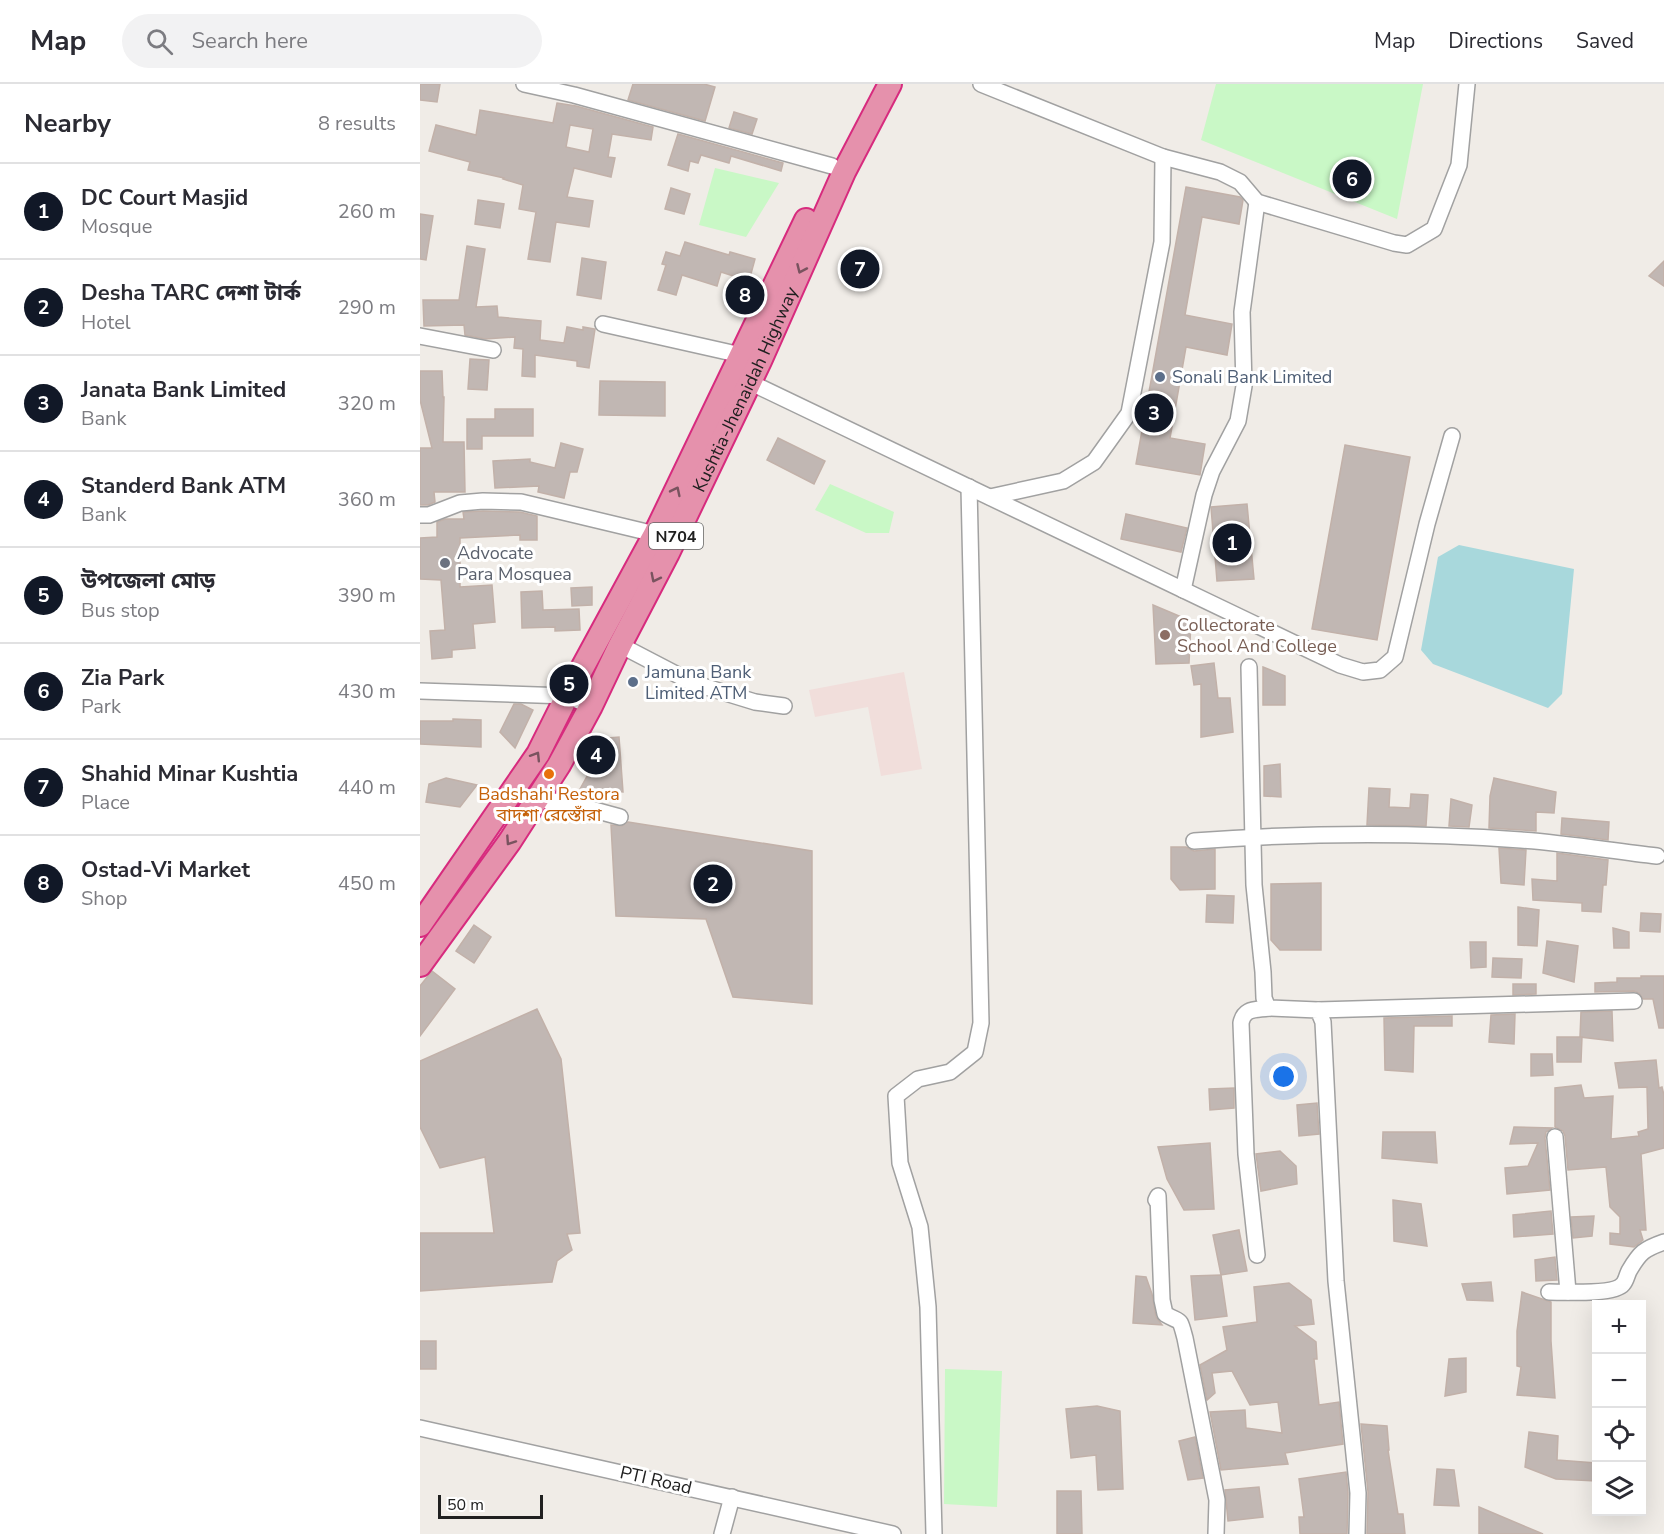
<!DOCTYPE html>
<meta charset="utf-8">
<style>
:root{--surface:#fff;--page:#f2f2f3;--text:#2b2b33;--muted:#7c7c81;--line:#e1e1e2;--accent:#111827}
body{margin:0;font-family:"Nunito Sans","Noto Sans Bengali",sans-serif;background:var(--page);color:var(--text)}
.controls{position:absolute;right:18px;bottom:18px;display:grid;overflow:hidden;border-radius:0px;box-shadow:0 6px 24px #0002}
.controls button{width:54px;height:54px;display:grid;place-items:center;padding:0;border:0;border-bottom:2px solid var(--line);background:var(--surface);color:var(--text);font:30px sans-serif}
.scale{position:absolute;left:18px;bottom:15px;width:105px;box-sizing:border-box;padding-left:6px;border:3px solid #202020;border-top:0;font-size:16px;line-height:21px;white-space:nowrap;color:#202020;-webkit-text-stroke:4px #fff;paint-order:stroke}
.you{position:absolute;left:864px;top:993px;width:21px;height:21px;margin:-15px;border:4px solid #fff;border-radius:50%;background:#1a73e8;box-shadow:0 0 0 9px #1a73e833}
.badge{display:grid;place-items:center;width:39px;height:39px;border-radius:50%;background:var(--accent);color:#fff;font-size:20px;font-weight:700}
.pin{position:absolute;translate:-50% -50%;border:3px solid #fff;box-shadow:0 2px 6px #0006}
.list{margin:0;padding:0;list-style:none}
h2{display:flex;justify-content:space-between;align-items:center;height:78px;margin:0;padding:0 24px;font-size:26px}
h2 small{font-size:20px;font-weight:400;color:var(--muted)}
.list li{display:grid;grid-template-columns:39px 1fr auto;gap:18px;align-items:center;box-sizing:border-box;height:96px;padding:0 24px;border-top:2px solid var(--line)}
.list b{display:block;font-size:22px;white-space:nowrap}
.list p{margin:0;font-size:20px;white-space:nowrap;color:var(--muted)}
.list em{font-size:20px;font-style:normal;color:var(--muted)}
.icon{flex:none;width:33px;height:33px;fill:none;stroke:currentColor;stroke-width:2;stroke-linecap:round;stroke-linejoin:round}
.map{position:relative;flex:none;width:1244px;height:1450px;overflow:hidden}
header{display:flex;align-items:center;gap:36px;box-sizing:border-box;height:84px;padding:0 30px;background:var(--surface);border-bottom:2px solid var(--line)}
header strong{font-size:28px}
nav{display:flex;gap:33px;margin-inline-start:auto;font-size:21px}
.search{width:420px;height:54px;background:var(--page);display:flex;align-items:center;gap:15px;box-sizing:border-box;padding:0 21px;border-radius:33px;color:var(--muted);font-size:22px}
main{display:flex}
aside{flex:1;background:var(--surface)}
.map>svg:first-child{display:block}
</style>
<header>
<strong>Map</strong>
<div class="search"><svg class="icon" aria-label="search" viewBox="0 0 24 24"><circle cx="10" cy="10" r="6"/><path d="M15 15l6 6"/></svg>Search here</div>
<nav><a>Map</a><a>Directions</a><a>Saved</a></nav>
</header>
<main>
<aside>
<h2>Nearby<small>8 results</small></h2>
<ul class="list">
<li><span class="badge">1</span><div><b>DC Court Masjid</b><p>Mosque</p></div><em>260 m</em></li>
<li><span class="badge">2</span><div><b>Desha TARC দেশা টার্ক</b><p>Hotel</p></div><em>290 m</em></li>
<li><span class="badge">3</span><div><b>Janata Bank Limited</b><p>Bank</p></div><em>320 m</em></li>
<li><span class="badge">4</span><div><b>Standerd Bank ATM</b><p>Bank</p></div><em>360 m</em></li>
<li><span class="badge">5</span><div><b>উপজেলা মোড়</b><p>Bus stop</p></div><em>390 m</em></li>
<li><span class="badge">6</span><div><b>Zia Park</b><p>Park</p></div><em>430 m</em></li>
<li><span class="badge">7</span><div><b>Shahid Minar Kushtia</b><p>Place</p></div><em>440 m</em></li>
<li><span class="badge">8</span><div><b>Ostad-Vi Market</b><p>Shop</p></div><em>450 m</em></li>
</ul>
</aside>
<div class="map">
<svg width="1244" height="1450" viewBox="0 0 1244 1450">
<rect width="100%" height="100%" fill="#f0ece7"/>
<path fill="#f1dedb" d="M484 588 502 685 461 692 448 623 395 633 389 606Z"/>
<g fill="#c9f8c6">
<path d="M796 0H1003L977 135 781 56Z"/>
<path d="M295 84 359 99 326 153 279 141Z"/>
<path d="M410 400 474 428 469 449H446L395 426Z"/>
<path d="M525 1285 582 1287 577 1423 524 1420Z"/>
</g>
<path fill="#a8d8dc" d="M1039 461 1154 485 1142 610 1128 624 1013 580 1001 566 1018 473Z"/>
<g fill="#c1b7b3" stroke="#c2b1a9" stroke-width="1.5" fill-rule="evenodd">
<path d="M0 0H20L17 18 0 16Z"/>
<path d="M213 0H284L295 3 285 37 208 16Z"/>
<path d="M137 19 156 22 233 43 231 56 192 50 188 73 195 74 191 93 154 84 147 113 173 117 169 143 136 138 130 178 108 175 116 128 99 125 103 101 83 95 84 94 48 86 50 78 9 67 16 41 56 51 60 26 133 39ZM150 41 173 45 169 68 146 63Z"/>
<path d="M314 28 337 35 332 50 309 44Z"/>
<path d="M258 50 363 79 361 87 311 72 309 79 281 71 278 79 270 77 268 87 248 81Z"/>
<path d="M766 103 820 113 823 116 819 140 782 133 765 231 812 240 807 271 766 263 750 354 785 360 780 391 716 380Z"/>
<path d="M251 104 270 110 264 130 245 125Z"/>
<path d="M58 116 84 120 80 144 55 140Z"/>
<path d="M0 130 13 132 6 176 0 175Z"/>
<path d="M265 158 309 171 310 168 335 175 329 197 301 188 297 202 262 191 256 211 238 206 246 181 242 180 246 168 260 172Z"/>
<path d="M47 162 65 165 56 223 77 222 78 233 121 237 120 256 144 259 147 243 163 246V243L175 245 169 284 157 282V277L115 271V293L102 292 103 265 94 264 95 253 65 255 45 251 44 241 4 242 3 216H39Z"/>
<path d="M162 174 186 178 181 215 157 211Z"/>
<path d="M1244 177V202L1229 192Z"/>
<path d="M50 275 69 276 67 306 48 305Z"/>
<path d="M0 287H22L23 313H24L23 358H44L45 408H14L15 418 8 421H0V364H12L0 316Z"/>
<path d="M180 297 245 298V332L179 331Z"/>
<path d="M75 325H113V352H62V365H47V335H75Z"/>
<path d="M358 354 405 377 394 400 347 376Z"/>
<path d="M141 359 163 365 157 388H150L144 414 118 408 119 402 75 404 73 377 110 375V378L135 384Z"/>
<path d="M925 361 990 373 957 556 892 545Z"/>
<path d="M827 420 834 495 797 497 791 423Z"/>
<path d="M63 427 100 428 117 432V456H100V451L40 454V503L72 501 75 538 53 540 55 564 32 566V573L12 575 10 547 25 546 21 496 0 495V454L17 453V438L25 435H44L43 428Z"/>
<path d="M706 430 767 444 761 468 701 455Z"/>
<path d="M172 503V521L152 522 151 504Z"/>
<path d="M122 507 123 526 159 525 160 546 135 547V543L102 544 101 508Z"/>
<path d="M733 521 771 537 769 579 736 580Z"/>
<path d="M794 579 798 614H810L813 648 781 653V600L774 601 771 582Z"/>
<path d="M843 583 865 592V621H843Z"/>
<path d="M94 620H101L113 626 95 664 80 648Z"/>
<path d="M33 635 61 636V663L0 660V637H33Z"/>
<path d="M199 653 203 708 160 705 188 654Z"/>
<path d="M860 680 861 713 844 712V682Z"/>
<path d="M26 694 57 701 40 723 6 718 9 700Z"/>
<path d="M1074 694 1136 708 1134 729 1116 728V747L1069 744 1070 712Z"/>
<path d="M949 704 970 705 969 723 990 724 991 710 1008 711 1006 742 947 741Z"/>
<path d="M1031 715 1052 721 1049 743 1029 742Z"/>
<path d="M1142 734 1189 738 1188 756 1141 750Z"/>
<path d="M208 738 392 767V920L313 913 286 835 196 832 191 741 202 742Z"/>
<path d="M751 763H766L774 767 795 765V805L760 806 751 795Z"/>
<path d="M1079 764 1106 766 1104 801 1081 799Z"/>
<path d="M1137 769 1188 776 1186 801H1183L1181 828 1162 827V819L1113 816 1112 795 1137 797Z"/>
<path d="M901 799V866H860L851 856V800Z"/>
<path d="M787 811 814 812 813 839 786 838Z"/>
<path d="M1098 823 1119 826 1117 862 1098 861Z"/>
<path d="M1221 829 1241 830 1240 848 1220 847Z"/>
<path d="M54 841 71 853 54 879 36 867Z"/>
<path d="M1193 844 1209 848V864H1194Z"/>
<path d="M1127 857 1158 862 1154 898 1123 889Z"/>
<path d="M1050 858H1066V883L1051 884Z"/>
<path d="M1073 874 1102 875 1101 894 1072 893Z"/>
<path d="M12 887 35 905 0 952V902Z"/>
<path d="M1221 892H1244V944H1239L1233 915H1223L1219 909 1214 907 1175 908V899L1197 898V894H1221Z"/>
<path d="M1093 900H1116V910L1093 911Z"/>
<path d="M117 925 141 975 160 1149 147 1150 152 1166 137 1177 132 1198 0 1207V1149H74L65 1073 20 1084 0 1043V977Z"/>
<path d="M1192 927 1193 957 1160 953 1161 928Z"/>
<path d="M1095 930 1094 960 1069 958 1071 931Z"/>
<path d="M1032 932V942H994L993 988 965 986 964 934Z"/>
<path d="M1137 953H1162L1161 978H1137Z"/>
<path d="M1111 970H1132L1133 991 1111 992Z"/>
<path d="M1236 976 1239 1004 1242 1003 1244 1011V1064L1221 1070 1226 1146H1220L1223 1156 1214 1163 1190 1160V1149L1200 1150V1133L1190 1123 1186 1083 1148 1086 1145 1052 1143 1047 1135 1043V1004L1161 1001 1164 1014 1193 1012 1191 1055 1219 1052 1218 1048 1228 1045 1227 1003 1199 1004 1195 979Z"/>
<path d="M814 1004V1024L790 1026 789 1005Z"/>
<path d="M897 1019 899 1050 879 1052 877 1021Z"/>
<path d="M1094 1043 1132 1044 1126 1048 1125 1054 1130 1106 1087 1110 1085 1084 1108 1082 1118 1059 1090 1060Z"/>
<path d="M963 1048H1015L1017 1079 962 1074Z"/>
<path d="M790 1059 794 1125 764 1126 747 1095 738 1063Z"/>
<path d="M860 1067 876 1082 877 1100 841 1107 836 1070Z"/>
<path d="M973 1116 1001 1120 1007 1162 974 1157Z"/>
<path d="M1131 1127 1133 1150 1094 1153 1093 1131Z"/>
<path d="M1174 1132 1172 1152 1153 1154 1151 1133Z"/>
<path d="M819 1146 827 1187 801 1191 793 1151Z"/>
<path d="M1135 1173 1137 1196 1116 1197 1115 1176Z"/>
<path d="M801 1191 807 1232 775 1236 771 1192Z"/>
<path d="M716 1192 726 1193 732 1210 736 1233 742 1241 713 1239Z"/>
<path d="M1071 1198 1073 1217 1047 1216 1042 1200Z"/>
<path d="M869 1199 891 1216 894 1240 875 1242 896 1258 897 1275H894L899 1321 919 1318 923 1360 865 1369 868 1380 801 1386 790 1328 825 1326 826 1344 862 1349 858 1318 830 1321 812 1287 792 1289 795 1309 787 1316 780 1281 807 1266 803 1243 837 1238 834 1203Z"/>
<path d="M1102 1208 1131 1218V1257L1135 1314 1097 1311 1101 1283 1097 1282V1247Z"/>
<rect x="0" y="1257" width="16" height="28"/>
<path d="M1046 1274V1308L1025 1312 1029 1275Z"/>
<path d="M677 1322 700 1327 703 1405 678 1406 676 1371 651 1374 646 1325Z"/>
<path d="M941 1340 967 1342 969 1366H968L978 1430H983L985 1450H947L948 1408Z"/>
<path d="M1109 1348 1138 1352 1137 1376 1176 1379V1397L1136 1395 1105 1383Z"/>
<path d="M775 1353 783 1394 768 1396 759 1357Z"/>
<path d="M1017 1385 1034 1386 1039 1422 1014 1421Z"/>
<path d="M926 1388 928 1409 927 1450H880L879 1433H884L879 1395Z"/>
<path d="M839 1403 843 1433 808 1437 805 1406Z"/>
<path d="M637 1407H661L662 1450H637Z"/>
<path d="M1059 1423 1123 1450H1059Z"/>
</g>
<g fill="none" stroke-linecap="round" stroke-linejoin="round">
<defs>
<g id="minor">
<path d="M104 0 154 11 412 82"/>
<path d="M561 0 743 73 800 88 820 98 837 118 974 159 987 161 1014 145 1039 81 1047 0"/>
<path d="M183 240 321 271"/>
<path d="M0 252 73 266"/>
<path d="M323 295 920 581 943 588 960 586 975 573 1007 440 1032 352"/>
<path d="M570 413 643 397 674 378 709 329 742 158 743 73"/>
<path d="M0 431H9L40 419 63 417 101 418 235 450"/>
<path d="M763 506 784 411 792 387 818 337 824 302 822 228 837 118"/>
<path d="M200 561 273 599 335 618 364 622"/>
<path d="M829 583 834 801 843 888 844 914 848 924 898 926 903 938 916 1197 938 1409 937 1450"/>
<path d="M0 607 147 612 171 622"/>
<path d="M117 716 145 718 200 733"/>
<path d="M774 757C883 749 992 748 1101 756 1146 759 1192 767 1237 772"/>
<path d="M898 926 1214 917"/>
<path d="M1135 1053 1148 1208"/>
<path d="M736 1116 738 1112 742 1216 745 1230C762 1240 759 1232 765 1254L797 1416 796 1450"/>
<path d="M837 1171 826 1070 821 939C824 924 835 926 848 924"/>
<path d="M1129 1208C1143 1208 1195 1211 1203 1200 1206 1197 1207 1191 1209 1187 1220 1168 1224 1165 1244 1158"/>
<path d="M0 1344 473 1450"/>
<path d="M302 1450 312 1413"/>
<path d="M514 1450 508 1223 500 1143 480 1079 476 1012 498 995 530 988 555 968 561 939 549 403"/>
</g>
<g id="highway">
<path d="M0 841 118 670 147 612 235 450 386 136"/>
<path id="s1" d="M0 881 90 757 139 681 171 622 200 561 248 469 340 277 424 88 470 0"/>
</g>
</defs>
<use href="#minor" stroke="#a1a1a1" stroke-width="18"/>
<use href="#highway" stroke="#d72b7e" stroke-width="26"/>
<use href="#minor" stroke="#fff" stroke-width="15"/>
<use href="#highway" stroke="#e591ac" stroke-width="22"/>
</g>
<defs><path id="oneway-chevron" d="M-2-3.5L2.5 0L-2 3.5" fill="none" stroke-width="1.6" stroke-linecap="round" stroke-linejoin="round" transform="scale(1.5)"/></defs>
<g stroke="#79535f">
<use href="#oneway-chevron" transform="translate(381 185) rotate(114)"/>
<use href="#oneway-chevron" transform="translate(256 407) rotate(-64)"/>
<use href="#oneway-chevron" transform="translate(235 494) rotate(117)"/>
<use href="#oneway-chevron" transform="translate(116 672) rotate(-58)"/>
<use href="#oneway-chevron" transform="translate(90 757) rotate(124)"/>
</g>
<g fill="#5c6f8a" stroke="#fff" stroke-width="2">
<circle cx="740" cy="293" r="6"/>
<circle cx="213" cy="598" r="6"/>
</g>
<circle fill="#6b7280" stroke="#fff" stroke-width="2" cx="25" cy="479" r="6"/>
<circle fill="#8d6e63" stroke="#fff" stroke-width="2" cx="745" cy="551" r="6"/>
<circle fill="#e8710a" stroke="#fff" stroke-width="2" cx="129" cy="690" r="6"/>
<g text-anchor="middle" stroke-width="6" stroke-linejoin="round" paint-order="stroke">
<rect fill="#fff" stroke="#636363" stroke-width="1.5" x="229" y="439" width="54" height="26" rx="4.5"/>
<g font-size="16" font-weight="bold" fill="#202020">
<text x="256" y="458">N704</text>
</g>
<g font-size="18" fill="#4e5e75" stroke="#fff" text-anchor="start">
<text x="752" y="299">Sonali Bank Limited</text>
<text x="225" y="594">Jamuna Bank<tspan x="225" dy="21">Limited ATM</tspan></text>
</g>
<g font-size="18" fill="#202020" stroke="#fff">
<text dy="6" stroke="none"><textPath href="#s1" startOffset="663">Kushtia-Jhenaidah Highway</textPath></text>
<text transform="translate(236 1396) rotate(13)" y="6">PTI Road</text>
</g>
<g font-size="18" fill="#5b616d" stroke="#fff" text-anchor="start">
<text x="37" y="475">Advocate<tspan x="37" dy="21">Para Mosquea</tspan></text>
</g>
<g font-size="18" fill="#785e54" stroke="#fff" text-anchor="start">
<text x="757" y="547">Collectorate<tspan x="757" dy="21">School And College</tspan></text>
</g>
<g font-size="18" fill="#c56008" stroke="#fff">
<text x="129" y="716">Badshahi Restora<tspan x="129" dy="21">বাদশা রেস্তোঁরা</tspan></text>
</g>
</g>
</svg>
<div class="controls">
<button>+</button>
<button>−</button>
<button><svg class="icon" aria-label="locate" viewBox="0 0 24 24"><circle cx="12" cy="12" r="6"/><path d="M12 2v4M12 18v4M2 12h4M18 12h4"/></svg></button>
<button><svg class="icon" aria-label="layers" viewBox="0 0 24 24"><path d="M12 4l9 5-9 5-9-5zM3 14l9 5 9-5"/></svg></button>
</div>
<div class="scale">50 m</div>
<div class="you"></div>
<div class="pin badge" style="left:812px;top:459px">1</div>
<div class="pin badge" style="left:293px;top:800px">2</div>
<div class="pin badge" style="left:734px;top:329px">3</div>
<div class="pin badge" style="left:176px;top:671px">4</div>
<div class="pin badge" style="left:149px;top:600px">5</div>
<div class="pin badge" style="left:932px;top:95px">6</div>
<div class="pin badge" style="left:440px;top:185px">7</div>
<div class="pin badge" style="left:325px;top:211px">8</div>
</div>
</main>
